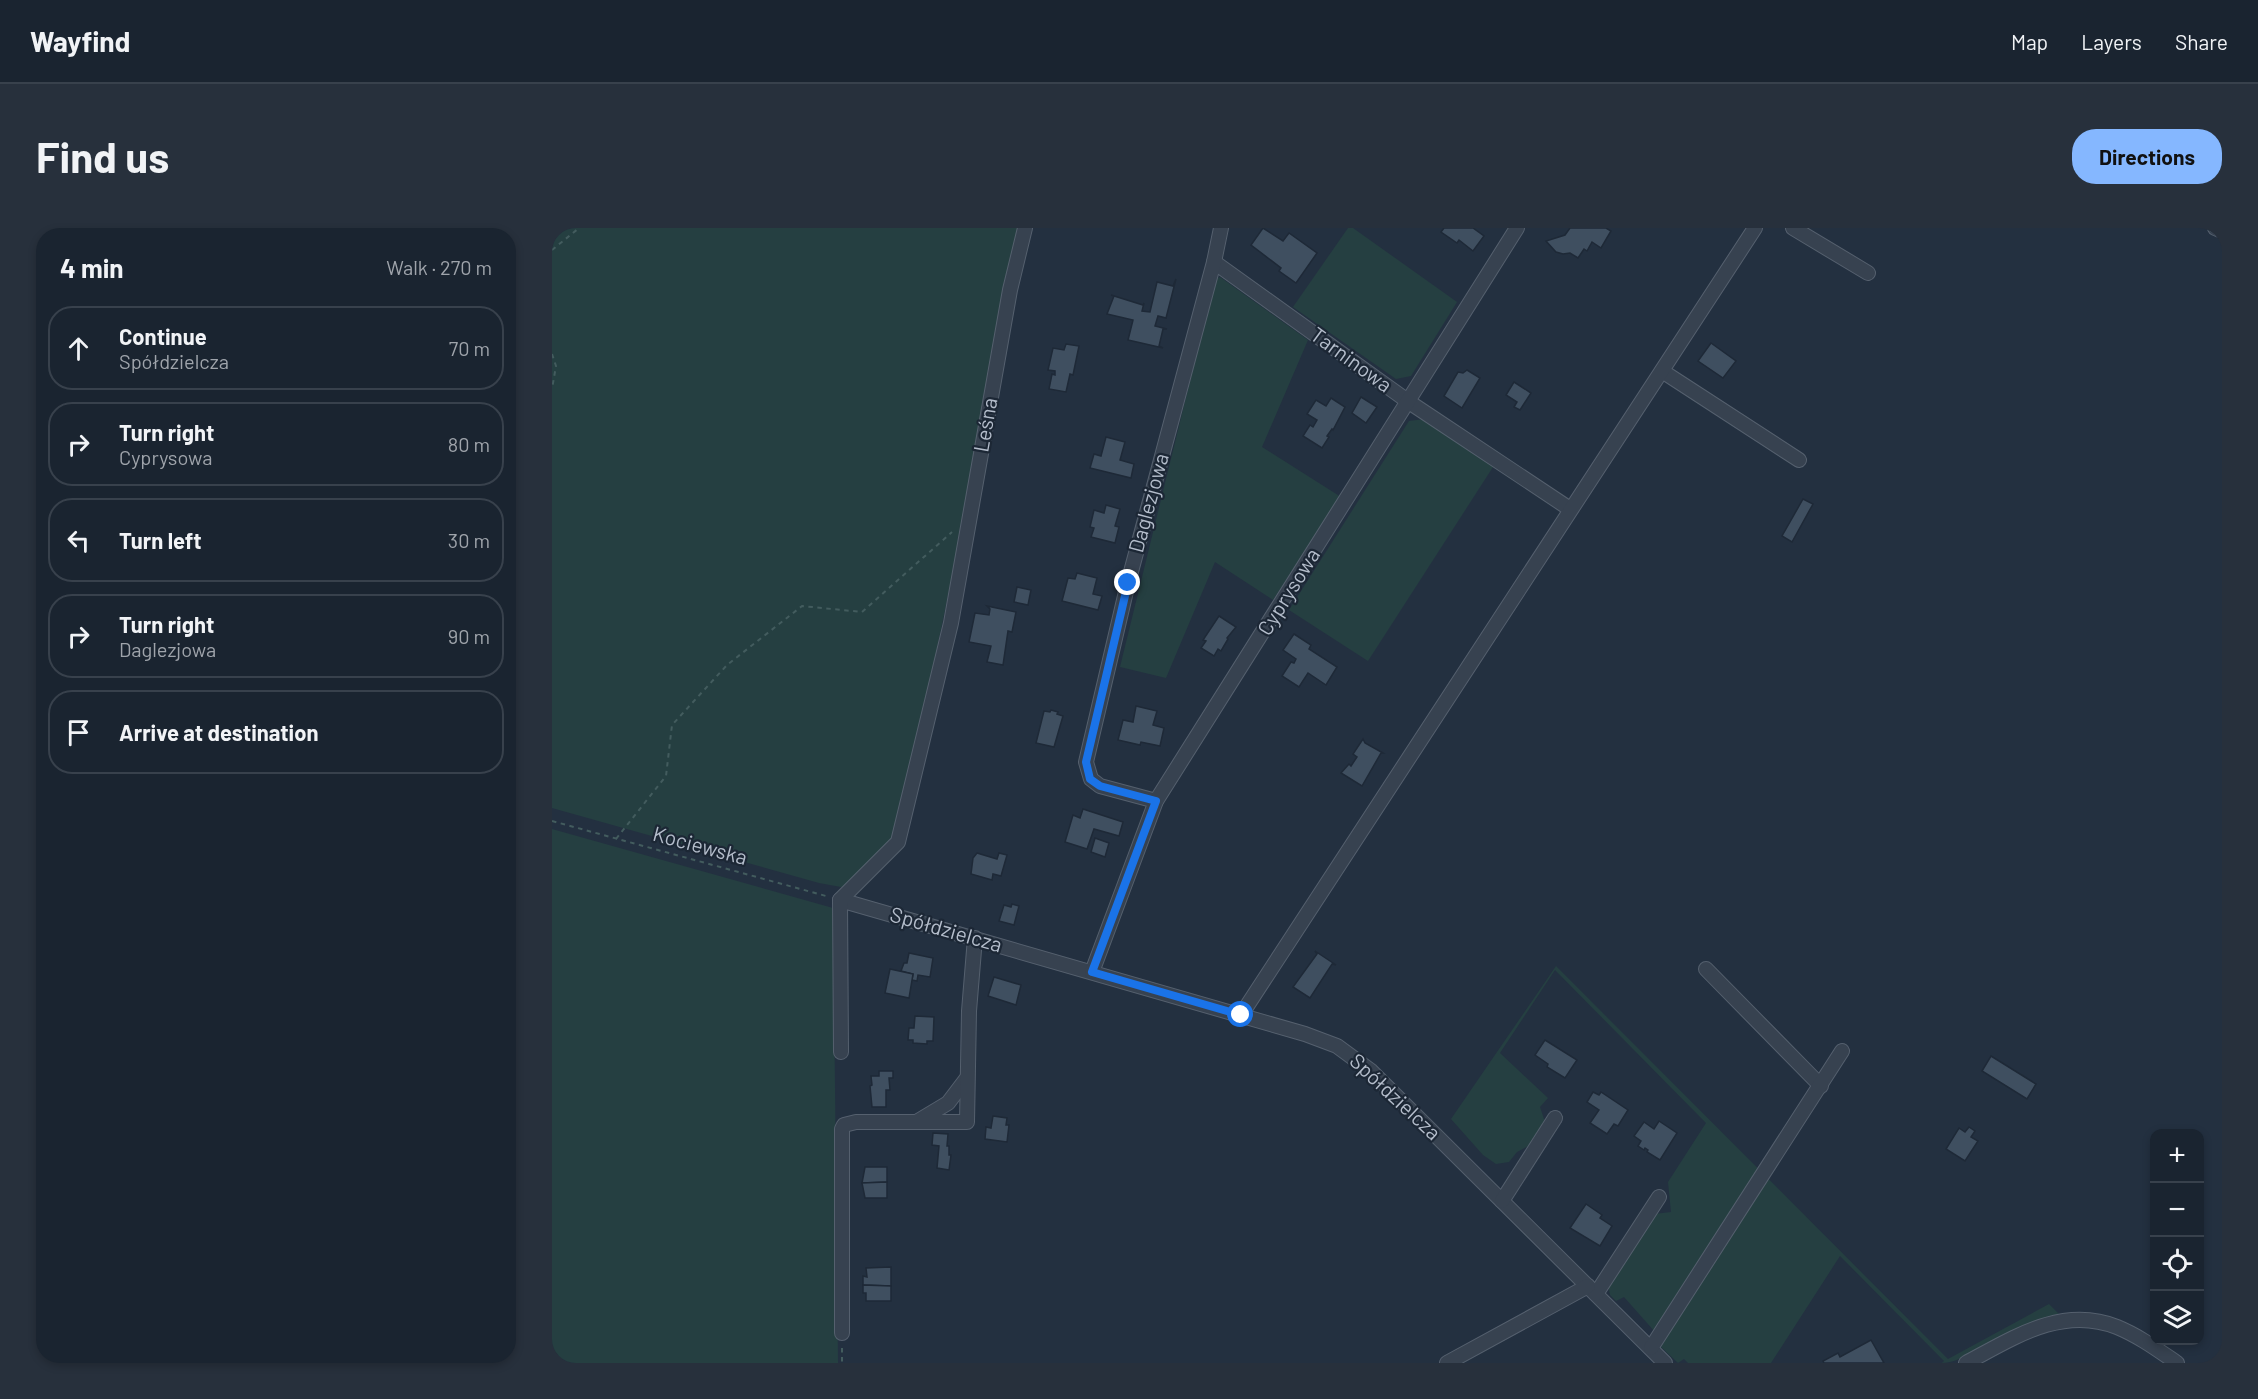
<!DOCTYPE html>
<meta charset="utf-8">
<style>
:root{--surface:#1a2430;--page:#27303c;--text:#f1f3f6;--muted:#9fa4ab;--line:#38414c;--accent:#85b7ff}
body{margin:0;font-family:Barlow,sans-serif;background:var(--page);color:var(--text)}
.controls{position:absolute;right:18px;bottom:18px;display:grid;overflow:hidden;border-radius:12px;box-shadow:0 3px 9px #0003}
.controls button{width:54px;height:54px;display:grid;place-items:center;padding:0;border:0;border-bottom:2px solid var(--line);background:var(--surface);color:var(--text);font:30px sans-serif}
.stop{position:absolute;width:18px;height:18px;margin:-14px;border:4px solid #1a73e8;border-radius:50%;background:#fff}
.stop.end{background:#1a73e8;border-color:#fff;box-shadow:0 2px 6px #0008}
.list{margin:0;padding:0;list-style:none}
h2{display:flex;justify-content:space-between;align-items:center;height:78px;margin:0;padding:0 24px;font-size:26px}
h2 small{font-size:20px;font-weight:400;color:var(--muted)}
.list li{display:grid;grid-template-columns:39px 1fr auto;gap:18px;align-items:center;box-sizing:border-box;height:84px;margin:0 12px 12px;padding:0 12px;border:2px solid var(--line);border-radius:24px}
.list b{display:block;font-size:22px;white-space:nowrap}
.list p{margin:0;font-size:20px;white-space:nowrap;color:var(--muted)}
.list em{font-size:20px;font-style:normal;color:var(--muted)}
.icon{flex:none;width:33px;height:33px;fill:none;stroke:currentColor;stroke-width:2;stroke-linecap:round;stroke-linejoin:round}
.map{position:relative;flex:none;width:1670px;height:1135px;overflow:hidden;border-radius:24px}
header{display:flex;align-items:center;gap:36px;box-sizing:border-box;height:84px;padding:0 30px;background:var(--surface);border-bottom:2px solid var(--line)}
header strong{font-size:28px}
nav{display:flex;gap:33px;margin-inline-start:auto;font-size:21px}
.intro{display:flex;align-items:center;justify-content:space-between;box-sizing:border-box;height:144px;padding:0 36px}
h1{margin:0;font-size:42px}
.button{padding:15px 27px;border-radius:24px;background:var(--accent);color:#111;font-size:21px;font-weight:700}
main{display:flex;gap:36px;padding:0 36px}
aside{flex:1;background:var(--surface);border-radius:24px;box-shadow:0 3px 9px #0003}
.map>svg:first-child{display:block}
</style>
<header>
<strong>Wayfind</strong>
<nav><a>Map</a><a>Layers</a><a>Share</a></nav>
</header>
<div class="intro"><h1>Find us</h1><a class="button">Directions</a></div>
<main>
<aside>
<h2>4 min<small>Walk · 270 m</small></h2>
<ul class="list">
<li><svg class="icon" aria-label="ahead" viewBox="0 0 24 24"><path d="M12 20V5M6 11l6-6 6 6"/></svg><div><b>Continue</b><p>Spółdzielcza</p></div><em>70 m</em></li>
<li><svg class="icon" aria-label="right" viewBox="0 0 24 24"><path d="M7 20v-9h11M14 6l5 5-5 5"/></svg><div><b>Turn right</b><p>Cyprysowa</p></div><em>80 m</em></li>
<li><svg class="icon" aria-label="left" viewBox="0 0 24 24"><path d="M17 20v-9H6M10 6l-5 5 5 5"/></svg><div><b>Turn left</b></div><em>30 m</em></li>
<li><svg class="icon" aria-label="right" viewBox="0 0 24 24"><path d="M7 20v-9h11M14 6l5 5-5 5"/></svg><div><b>Turn right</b><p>Daglezjowa</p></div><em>90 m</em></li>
<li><svg class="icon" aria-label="arrive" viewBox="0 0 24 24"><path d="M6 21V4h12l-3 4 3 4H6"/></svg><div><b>Arrive at destination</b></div></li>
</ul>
</aside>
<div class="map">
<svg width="1670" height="1135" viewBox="0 0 1670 1135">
<rect width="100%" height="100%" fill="#233040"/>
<g fill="#253f41">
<path d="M0 0H469L431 199 345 613 300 661 267 655 0 580Z"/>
<path d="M796 0H801L905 74 859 148 844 151 741 79Z"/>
<path d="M668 49 756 112 710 219 789 269 721 372 663 334 614 450 568 439 663 51Z"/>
<path d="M872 191 941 239 816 433 737 382 857 193Z"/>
<path d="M0 601 281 680 286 1135H0Z"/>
<path d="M1004 738 1396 1131 1497 1076 1507 1086C1484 1091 1462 1101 1441 1112 1425 1119 1408 1135 1390 1135L1392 1133 1288 1028 1219 1135H1136L1132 1131 1126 1135 1109 1119 1111 1113 1072 1069 1064 1073 1058 1067 1056 1056 1102 986 1119 984 1116 954 1154 895 1003 742 948 825 996 870 988 879 993 894 980 916 965 924 957 934 944 936 931 927 899 891Z"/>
</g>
<g fill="#3f4f60" stroke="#1e2937" stroke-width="1.5">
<path d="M711 0 731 13 737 5 765 25 744 55 727 43 729 40 699 17Z"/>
<path d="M892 0H921L932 8 921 23 907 12 905 15 889 4Z"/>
<path d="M1018 0H1054L1059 3 1049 20 1040 14 1035 23 1032 21 1026 30 1018 25 1011 26 1004 24 994 13 1013 7Z"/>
<path d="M624 51 614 90 606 88 603 98 615 101H611L607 118 611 120 576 112 581 92 555 86 562 68 559 67 591 77 592 75 590 83 598 84 605 54 621 58Z"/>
<path d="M1159 115 1184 133 1171 150 1146 133Z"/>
<path d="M514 116 527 118 521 147 518 146 514 164 497 161 500 146 503 147V143L496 142 501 120 512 122Z"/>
<path d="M915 142 928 150 910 180 892 168 906 144 911 145Z"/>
<path d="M962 154 979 165 968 182 962 179 965 174 954 167Z"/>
<path d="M809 169 825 179 814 195 800 185Z"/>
<path d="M779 170 793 179 781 202 780 201 775 208 777 209 770 220 751 208 758 197 761 199 765 192 755 186 764 172 774 178Z"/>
<path d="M554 209 573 214 568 232 582 236 579 250 538 240 542 226 549 228Z"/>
<path d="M1251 271 1261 276 1240 314 1230 308Z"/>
<path d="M554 277 568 281 563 298 567 299 563 315 539 309 542 300 538 299 542 282 552 285Z"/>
<path d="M525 345 545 350 541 366 550 368 546 382 510 373 516 350 523 351Z"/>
<path d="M465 359 479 362 476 377 462 374Z"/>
<path d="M435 378 464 384 460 404 456 403 451 437 435 434 439 418 417 414 423 385 437 387 438 381Z"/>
<path d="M667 388 684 399 675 410 676 411 669 423 666 421 662 428 649 420 654 413 651 412Z"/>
<path d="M742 406 759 417 757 421 785 439 774 457 756 445 747 459 730 448 739 434 742 435 744 431 731 422Z"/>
<path d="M584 478 605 483 601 497 612 500 608 518 589 514 588 517 566 512 571 492 581 494Z"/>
<path d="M499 482 506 484 505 486 511 488 502 519 484 515 492 483 498 484Z"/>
<path d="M811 511 813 515 831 525H829L810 558 789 545 797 536 799 538 805 529 801 526Z"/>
<path d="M531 581 571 594 567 608 542 601 535 621 513 614 521 587 528 590Z"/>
<path d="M543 610 557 615 553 629 539 624Z"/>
<path d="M425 625 445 631 447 625 455 627 449 648 441 646 440 652 419 646 421 630Z"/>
<path d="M460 676 467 678 462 697 447 693 452 677 459 679Z"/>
<path d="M763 723 784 737 780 736 758 770 741 759 765 726Z"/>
<path d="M357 725 381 730 378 749 366 747 365 753 360 752 361 746 349 743 352 735H355Z"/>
<path d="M338 741 361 746 357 770 333 765Z"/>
<path d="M442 749 469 757 464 777 436 768Z"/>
<path d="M363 788 382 789 381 813H375V816L361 815V812H356L357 800H362Z"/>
<path d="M993 812 1025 832 1013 850 995 839 996 836 983 827Z"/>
<path d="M1439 828 1484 856 1475 871 1430 843Z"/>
<path d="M327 843H341V850H337L338 862H334V879H320L318 858 320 857 319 848H327Z"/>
<path d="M1041 864 1047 867 1049 864 1076 882 1066 898 1062 896 1055 906 1038 895 1047 882 1035 874Z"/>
<path d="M441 888 455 890 454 897H457L455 914 433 911 434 899 439 900Z"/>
<path d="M1107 893 1125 905 1108 932 1095 924 1096 922 1093 920 1092 922 1086 918 1089 913 1082 908 1092 894 1102 901Z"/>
<path d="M1417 899 1423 903 1419 909 1426 913 1413 933 1394 921 1407 900 1413 904Z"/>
<path d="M381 905 396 906 395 918H397V927H399L397 942 385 940 387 918 380 917Z"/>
<path d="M313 939H335V954L310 955Z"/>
<path d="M335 954V970H313L310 955Z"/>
<path d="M1034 976 1050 987 1048 990 1060 998 1048 1018 1018 1000Z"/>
<path d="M339 1039V1058L311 1057V1048L315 1049 314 1040Z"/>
<path d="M311 1057 339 1058V1073H314V1065H311Z"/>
<path d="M1319 1112 1332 1135H1272L1271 1133 1286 1125 1288 1129Z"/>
</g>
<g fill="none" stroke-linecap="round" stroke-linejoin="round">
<defs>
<g id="street">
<path d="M1241 0 1316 45"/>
<path d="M1663 0 1670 3"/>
<path d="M662 34 857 174 1018 281"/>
<path d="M1110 143 1247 232"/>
<path d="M604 573 548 558 539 551 534 534 576 355 662 34 669 0"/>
<path d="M288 672 753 806 785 818 819 843 1113 1135"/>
<path d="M1154 741 1269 858"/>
<path d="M540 744 604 573 965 0"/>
<path d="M689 787 1203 0"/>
<path d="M289 824 288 672 346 614 399 395 458 62 473 0"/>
<path d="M366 893 396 875 415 850"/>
<path d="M950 973 1003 890"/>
<path d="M1044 1066 1107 969"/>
<path d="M290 1105V901L292 897 304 894H415L417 783 423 710"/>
<path d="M1099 1120 1290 823"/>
<path d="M895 1135 1036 1058"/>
<path d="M1414 1135C1461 1110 1510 1077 1565 1099 1587 1108 1606 1122 1625 1135"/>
</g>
</defs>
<use href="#street" stroke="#55606e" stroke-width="16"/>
<g stroke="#435c5e" stroke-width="2" stroke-dasharray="4.5 4.5" stroke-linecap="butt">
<path d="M0 22 27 0"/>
<path d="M0 126 4 138 0 161"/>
<path d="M0 593 274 668"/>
<path d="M64 611 114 548 120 497 175 437 250 378 310 384 400 304"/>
<path d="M290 1120V1135"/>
</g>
<use href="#street" stroke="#374250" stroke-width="14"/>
</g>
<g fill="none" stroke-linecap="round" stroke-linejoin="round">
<path stroke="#1a73e8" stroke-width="8" d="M576 355 534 534 538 551 548 558 604 573 540 744 689 787"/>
</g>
<g text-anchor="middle" stroke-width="4.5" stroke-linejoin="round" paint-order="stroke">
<g font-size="21" fill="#b4bdcb" stroke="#1c2735">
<text transform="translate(799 132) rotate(36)" y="7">Tarninowa</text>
<text transform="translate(434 197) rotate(-80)" y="7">Leśna</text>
<text transform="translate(597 275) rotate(-75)" y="7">Daglezjowa</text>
<text transform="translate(737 364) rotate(-58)" y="7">Cyprysowa</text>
<text transform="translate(148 618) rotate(15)" y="7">Kociewska</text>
<text transform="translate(394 702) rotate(16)" y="7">Spółdzielcza</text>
<text transform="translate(843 869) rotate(43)" y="7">Spółdzielcza</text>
</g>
</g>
</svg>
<div class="controls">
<button>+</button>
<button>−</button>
<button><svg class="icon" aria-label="locate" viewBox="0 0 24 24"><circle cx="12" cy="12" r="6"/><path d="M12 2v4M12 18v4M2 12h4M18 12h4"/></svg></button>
<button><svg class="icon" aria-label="layers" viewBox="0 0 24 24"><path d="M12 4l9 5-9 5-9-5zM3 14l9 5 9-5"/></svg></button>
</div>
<div class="stop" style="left:689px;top:787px"></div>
<div class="stop end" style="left:576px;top:355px"></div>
</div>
</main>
